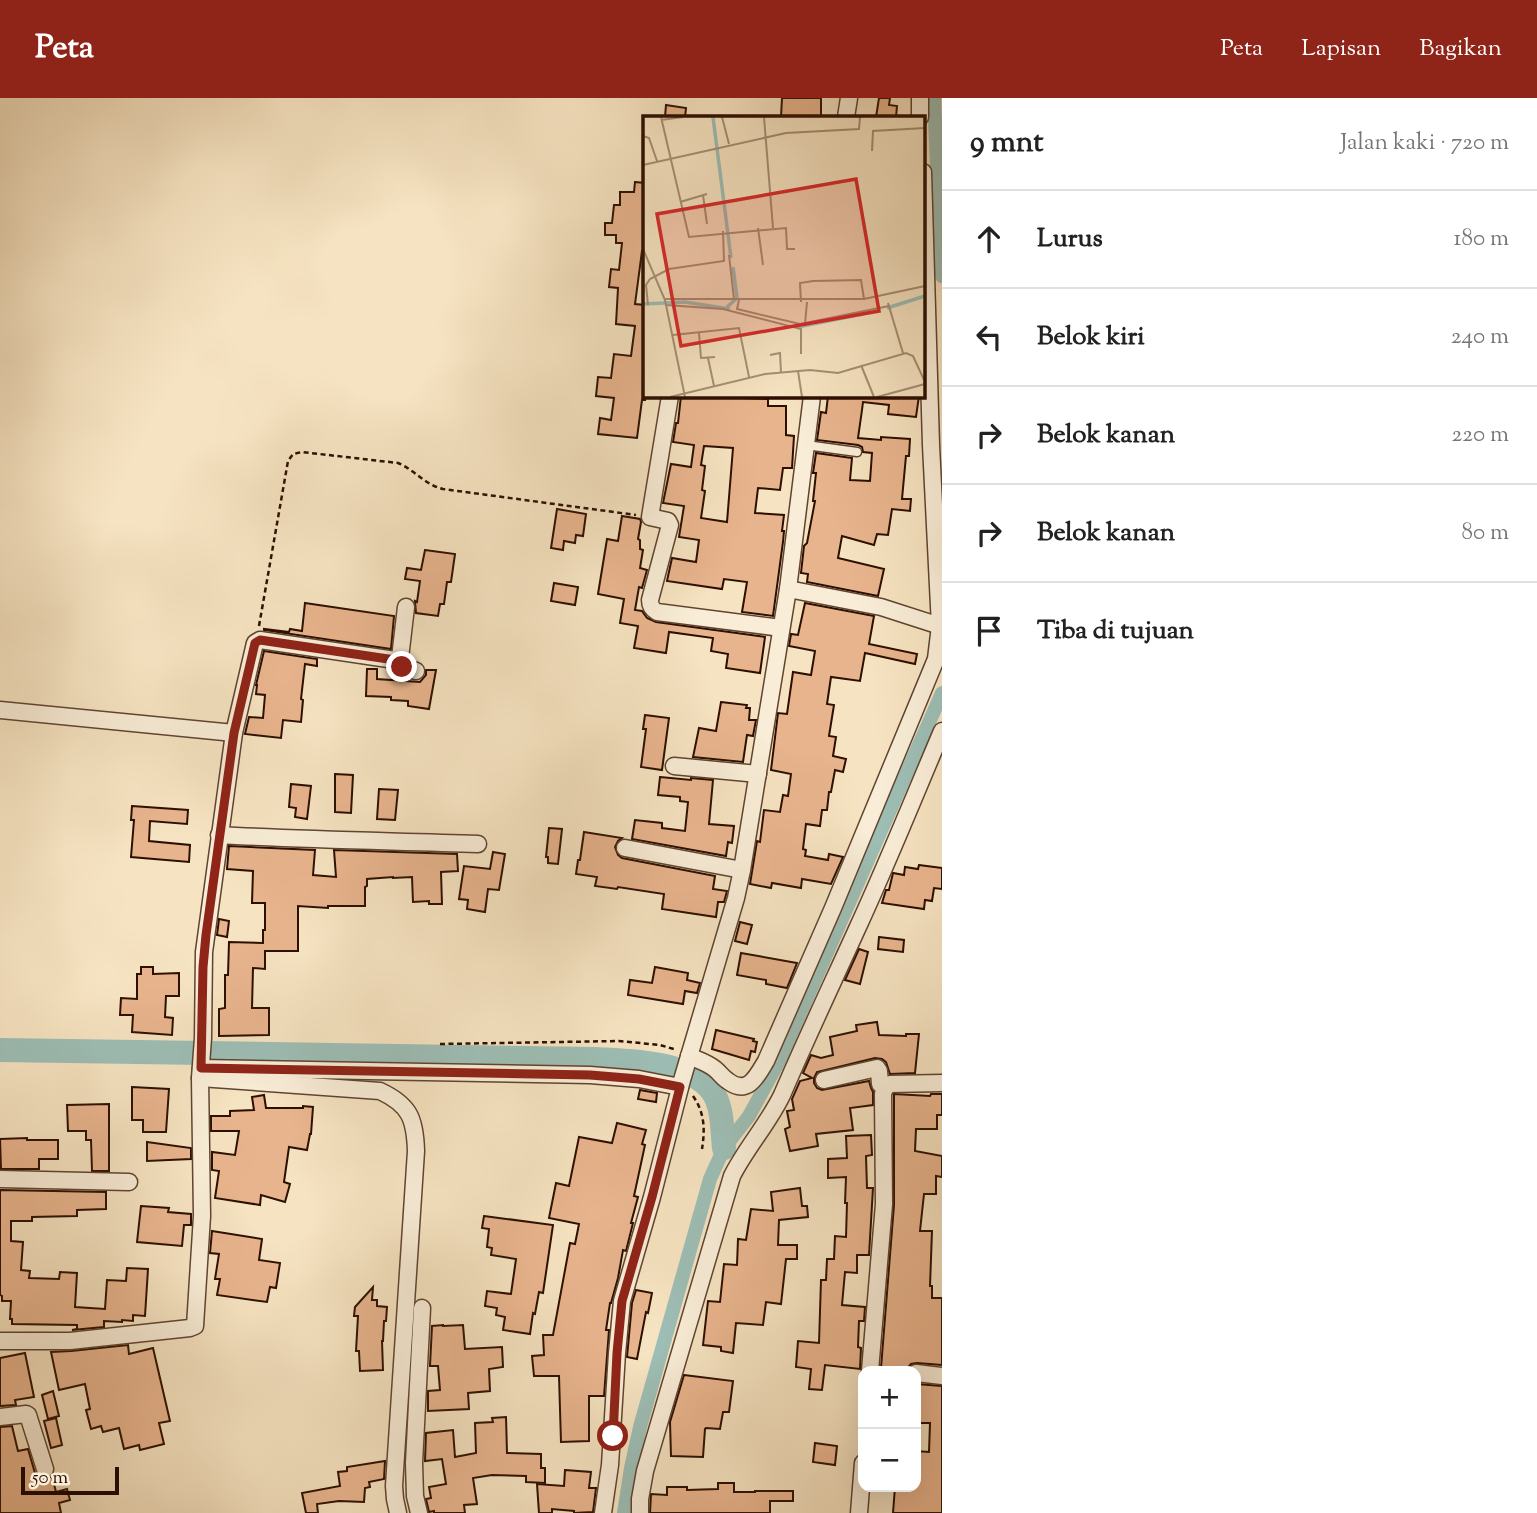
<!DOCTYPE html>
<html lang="id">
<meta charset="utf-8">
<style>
:root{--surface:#fff;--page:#f2f2f2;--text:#222;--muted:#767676;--line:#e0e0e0;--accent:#8f2418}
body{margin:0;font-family:"Sorts Mill Goudy",serif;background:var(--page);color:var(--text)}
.controls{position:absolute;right:21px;bottom:21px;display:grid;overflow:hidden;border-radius:14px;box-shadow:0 7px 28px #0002}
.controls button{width:63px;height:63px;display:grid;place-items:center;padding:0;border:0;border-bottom:2px solid var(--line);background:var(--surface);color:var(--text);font:35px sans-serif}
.scale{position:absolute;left:21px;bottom:18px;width:98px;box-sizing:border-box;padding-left:7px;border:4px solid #2d0f00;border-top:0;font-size:19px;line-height:24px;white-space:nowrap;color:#2d0f00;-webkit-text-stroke:5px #f9edd7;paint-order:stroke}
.stop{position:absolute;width:21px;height:21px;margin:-16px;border:5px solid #8f2418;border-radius:50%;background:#fff}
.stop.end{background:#8f2418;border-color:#fff;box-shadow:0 2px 7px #0008}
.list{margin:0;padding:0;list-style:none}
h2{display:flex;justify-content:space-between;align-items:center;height:91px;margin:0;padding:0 28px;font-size:30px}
h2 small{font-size:23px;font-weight:400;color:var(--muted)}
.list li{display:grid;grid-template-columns:46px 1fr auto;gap:21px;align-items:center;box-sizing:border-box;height:98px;padding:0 28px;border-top:2px solid var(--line)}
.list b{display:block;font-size:26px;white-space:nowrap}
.list em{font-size:23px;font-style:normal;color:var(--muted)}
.icon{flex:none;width:38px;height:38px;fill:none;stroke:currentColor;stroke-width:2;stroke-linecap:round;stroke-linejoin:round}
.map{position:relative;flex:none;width:942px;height:1415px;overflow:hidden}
header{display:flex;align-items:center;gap:42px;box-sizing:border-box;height:98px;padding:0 35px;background:var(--accent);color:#fff}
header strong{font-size:33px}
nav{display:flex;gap:38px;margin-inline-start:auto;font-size:24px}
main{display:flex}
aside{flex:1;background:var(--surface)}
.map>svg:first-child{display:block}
</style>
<header>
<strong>Peta</strong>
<nav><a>Peta</a><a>Lapisan</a><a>Bagikan</a></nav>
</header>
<main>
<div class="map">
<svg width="942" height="1415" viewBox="0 0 942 1415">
<rect width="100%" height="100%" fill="#f6e3c1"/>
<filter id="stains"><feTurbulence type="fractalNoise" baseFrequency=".00286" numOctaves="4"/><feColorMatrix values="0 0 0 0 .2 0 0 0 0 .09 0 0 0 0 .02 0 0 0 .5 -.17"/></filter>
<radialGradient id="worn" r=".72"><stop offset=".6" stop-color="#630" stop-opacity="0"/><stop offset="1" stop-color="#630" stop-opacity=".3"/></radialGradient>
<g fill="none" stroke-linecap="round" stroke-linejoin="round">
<g stroke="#9dbeb5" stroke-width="14">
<path d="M934 0 942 178"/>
<path d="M624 1415 631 1370 640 1329 710 1081 724 1050 749 1018 779 963 942 595"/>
</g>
<path stroke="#9dbeb5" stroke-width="24" d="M0 952 595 961C628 963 690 963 712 993 723 1008 722 1032 724 1050"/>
</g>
<g fill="#e8b48d" stroke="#2d0f00" stroke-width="2" fill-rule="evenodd">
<path d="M782 0H821V19H781Z"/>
<path d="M879 0H890L889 7 897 8 896 19H876Z"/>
<path d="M666 7 686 10 685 19H665Z"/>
<path d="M635 84 645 85V153H642L635 206 645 207V302H642L637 340 598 336 600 320 611 322 614 300 596 298 598 279 611 280 614 256 631 258 635 228 616 226 618 190 609 189 611 171 619 172 622 145H616V137H605V125H612L614 107H620V94H634Z"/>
<path d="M681 298 768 301V308H786V337L794 338 792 370H783L780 392 758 390 755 415 784 417 782 433H784L783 444 773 518 742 514 747 484 724 481 722 491 667 483 672 460 696 464 699 442 679 439 684 408 663 405 671 366 691 369 694 347 673 344 676 325H678ZM704 348 733 350 727 424 701 420 705 393 702 392 705 368 701 367Z"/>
<path d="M828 298H919L916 319 888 316 889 307 863 304 862 312 858 340 881 342V339L910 341 909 358H906L902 401H911L910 413 892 411 888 437 877 436 874 447 842 438 838 460 884 471 878 498 807 484 808 476 801 475 804 448 807 445 815 403H813L816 375H813L816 355 852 360 850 382 870 383 872 355 863 354 862 349 858 347 817 342 821 314 826 315Z"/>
<path d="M557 411 586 416 583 438 576 437 575 445 564 443 563 452 551 450Z"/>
<path d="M622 418 640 421 641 424 638 441 640 442V451L643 452 640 470 647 472 642 490 639 489 635 512 642 513 647 520 656 524 765 539 760 575 726 570 728 556 711 553 713 540 669 534 666 555 634 550 638 528 620 525 624 501 598 496 607 441 618 443Z"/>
<path d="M425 452 455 456 451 484H447L444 506H440L438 518 416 515 415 503 417 504 420 483 405 481 407 470 421 472Z"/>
<path d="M554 485 578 489 575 507 551 503Z"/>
<path d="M305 505 394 518 391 551 264 532V531L289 534 290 531 302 533Z"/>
<path d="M805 505 874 518 869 546 917 556 915 566 865 555 860 583 831 579 827 606 834 607 829 638 836 639 833 658 846 661 843 674 835 672 831 694H829L827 712H822L820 728 806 726 803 751 806 752 805 758 828 762 829 756 843 759 831 786 802 781 801 790 772 785 771 790 750 786 757 743 760 744 764 712 780 714 783 697 788 698 791 676 771 672 778 615 787 616 793 574 811 577 815 553 789 548 791 536 798 537Z"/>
<path d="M264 553 317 561V568L305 566 301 601 303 602 301 624 283 622 281 640 245 636 249 619 263 620 265 597 256 596 257 587H256Z"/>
<path d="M367 571H377V581L420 584 426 577V572H436L429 611 408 608V603L391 602V599L366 598Z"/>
<path d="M721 604 747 607 746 610H750L749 622H756L753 638 747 637 743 664 693 659 699 630 716 633Z"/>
<path d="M645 617 669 620 662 672 641 669 646 631H643Z"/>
<path d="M335 676 353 677 351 715 335 714Z"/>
<path d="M660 679 691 682V680L713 682 709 726 734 728 732 745 728 744 726 758 632 741 635 722 662 725V730L685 733 688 704 680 703V699L658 697Z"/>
<path d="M291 686 311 688 307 721 295 719 296 710 289 709Z"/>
<path d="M379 691 398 692 395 722 377 721Z"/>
<path d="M132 708 188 712 187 726 150 723 149 743 190 747 189 764 131 759 134 722H131Z"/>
<path d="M549 730 562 731 558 766 548 765V759H546Z"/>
<path d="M584 734 622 740 618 743 615 749 618 757 622 760 715 778 713 791 727 793 724 804H718L716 819 662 811 664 796 618 789 617 791 595 788 597 779 576 776 578 762H580Z"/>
<path d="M229 748 315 752 313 777 336 779 334 752 457 756 458 773 441 774 442 806H429V803L413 804 412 779 393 780V779L367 781V788L365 789V808H328V810L298 808V853H265V871L253 870 252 910H269V937L219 938V911L225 910V877H228L229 844 263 845V832H265V805H252L253 773 227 771Z"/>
<path d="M493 754 505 756 499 792 488 791 485 814 467 811 468 802 459 801 464 768 490 771Z"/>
<path d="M919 767 942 770V791L934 790 932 803 925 802 924 811 882 805 886 792H889L893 775 904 777 905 769 918 771Z"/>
<path d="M219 821 229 823 227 839 217 837Z"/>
<path d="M740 824 752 827 747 846 735 843Z"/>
<path d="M879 839 904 842 903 854 878 851Z"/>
<path d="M859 851 868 854 860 886 845 882Z"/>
<path d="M741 855 797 865 787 890 766 886V882L737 877Z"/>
<path d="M141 869H153V876L179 875V898H166L165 919 173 920 172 937 132 934 133 917H120L121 900 137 901V876H141Z"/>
<path d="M655 869 688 875 687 882 700 885 697 895 685 893 683 906 628 897 630 882 652 885Z"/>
<path d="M877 924 879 937 906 938V936H919L915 975 890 976 886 964 882 961 875 960 817 974 814 980V985L817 990 822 992 869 983 871 990 873 994V1007L850 1010 853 1032 816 1036 818 1048 790 1053 785 1031 790 1029 787 1013 794 1012 792 1001 800 983 812 980 803 975 811 957 821 960 833 957 830 939 857 933 856 927Z"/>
<path d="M716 932 754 941 753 943 757 944 755 954 751 953 749 962 712 951Z"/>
<path d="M132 989 169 991 166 1034H143V1022H132Z"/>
<path d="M640 992 657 995 656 1004 638 1001Z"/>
<path d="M894 996 930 998 931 996H942V1017H937V1031H916L915 1053 942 1058V1079L936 1078V1096H924L920 1133H932L930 1188H932V1200H942V1267L917 1265 911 1266 906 1272 881 1270 894 1107Z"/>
<path d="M264 997 266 1010H303V1008L313 1009 311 1036H310L307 1052 289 1049 284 1084 290 1086 285 1104 261 1097 260 1107 215 1100 219 1073 212 1072V1054L235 1057 239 1033H211V1018H230V1013L254 1012 252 999Z"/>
<path d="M109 1006V1073H92L91 1042H86V1033H68L67 1007Z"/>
<path d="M617 1025 646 1032 642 1046 645 1047 634 1098 638 1099 631 1125H633L626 1153 623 1152 618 1180 611 1205H610L606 1232H609L604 1298H589V1343L561 1344 559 1278H534L532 1258 544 1257 543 1237H553L570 1145 575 1146 579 1126 549 1120 556 1085 569 1088 579 1039 612 1045Z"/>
<path d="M871 1037 872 1057 866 1058 867 1090H873L869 1157H857V1175L845 1174 842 1207 865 1209 864 1223H859L858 1249 861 1250 860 1271 825 1267 822 1292 809 1291 811 1271 796 1269 798 1243 819 1245 821 1182H826L827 1161H834L835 1138 846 1139 847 1105H845L846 1079 828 1080V1061L847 1060 846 1038Z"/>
<path d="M27 1040V1042H58V1061H39V1071H1L0 1041Z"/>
<path d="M147 1044 191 1050V1061L147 1063Z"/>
<path d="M800 1090 802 1108H807L808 1119 779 1122 778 1147H797V1161H786L781 1206 766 1204 763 1227 736 1225 733 1255 721 1253V1249L703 1247 708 1203 720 1204 724 1166 737 1167 738 1141 746 1142 751 1111 773 1113 771 1094Z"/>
<path d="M0 1092 106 1094V1111L77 1112V1118L32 1119V1123H11V1143L23 1144 21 1172 30 1173 29 1180 59 1181 60 1174 77 1175 75 1209 105 1211 107 1182 126 1183 127 1170 148 1171 145 1218 133 1217V1223L122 1222V1224L104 1223V1229L72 1232 77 1231V1227L12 1226V1221H10L11 1203H2V1198L0 1197Z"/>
<path d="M141 1108 169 1110 168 1114 191 1116V1127H184L182 1148 137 1144Z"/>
<path d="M484 1118 553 1127 543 1195 539 1194 535 1216 533 1215 530 1236 503 1232 505 1219 496 1217 497 1210 485 1208 487 1193 511 1196 516 1161 491 1157 492 1150 487 1149 489 1131 482 1130Z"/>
<path d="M212 1133 262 1141 259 1162 280 1165 276 1190 270 1189 267 1204 217 1197 220 1181H215L219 1156 210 1155Z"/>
<path d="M373 1189 372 1202H377V1208L387 1209 386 1223H384L383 1243H382L383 1272 360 1273 359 1253H356L358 1218H354L355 1209Z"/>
<path d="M636 1192 652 1195 648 1215 646 1214 637 1261 627 1259 632 1205Z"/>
<path d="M443 1227V1228L463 1227 465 1251 502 1249 503 1269 489 1271 490 1293 468 1295 469 1311 428 1313V1293L440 1292 438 1268H430L432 1228Z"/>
<path d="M128 1247 129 1256 153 1250 170 1323 159 1325 164 1346 140 1352 139 1347 124 1351 119 1330 103 1334 101 1328 91 1331 86 1312 90 1311 85 1286 59 1292 51 1254 71 1253Z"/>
<path d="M25 1255 34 1299 15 1302 16 1307 0 1308V1260Z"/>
<path d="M684 1277 733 1283 729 1314H723L720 1331 706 1330 705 1331 703 1359 671 1358 670 1324Z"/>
<path d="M916 1286 942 1288V1415H893L895 1389H916V1353L929 1354 930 1325H916Z"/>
<path d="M53 1293 59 1318 48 1321 42 1297Z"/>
<path d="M506 1319 507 1355 541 1356V1370H545V1385L526 1384V1378L492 1377 473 1380 477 1406 464 1407 465 1415H434V1413L429 1414 426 1401 431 1400 429 1389 446 1386 442 1361 425 1363 426 1335 453 1332 455 1359 476 1355 475 1325 493 1324 492 1320Z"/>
<path d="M56 1320 62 1347 51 1350 44 1323Z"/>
<path d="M12 1328 18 1353 28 1351 37 1382 47 1381 52 1378 56 1394 67 1391 70 1402 59 1405 61 1415H0V1329Z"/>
<path d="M815 1345 837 1348 835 1367 813 1364Z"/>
<path d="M385 1363 384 1381 369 1384 370 1389 365 1390 364 1404 339 1403 317 1406 318 1415H306L302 1395 340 1388 338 1374 347 1373V1369Z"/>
<path d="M565 1372 591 1374 589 1390H596L593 1414 574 1415V1413L552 1411V1415H539L537 1386 564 1388Z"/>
<path d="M718 1385H734V1394H755V1393H793V1403H770V1415H650L651 1396 667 1397V1389H687V1392L718 1391Z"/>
</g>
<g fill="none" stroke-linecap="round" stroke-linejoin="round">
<defs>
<path id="service" d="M806 347 857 354"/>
<g id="minor">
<path d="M920 0V19"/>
<path d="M846 19 849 0"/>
<path d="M670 298 650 419 668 423 670 427 650 502C650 508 652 511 657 514L781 530"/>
<path d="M788 491 881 509 940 528"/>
<path d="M398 562 402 569 416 573"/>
<path d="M0 612 234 635"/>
<path d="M674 668 758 676"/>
<path d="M219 737C305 742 392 743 478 746"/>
<path d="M625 750 742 772"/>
<path d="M689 958C698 962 708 965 715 971 720 975 723 980 728 983 748 998 757 978 766 963L833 810 936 561 940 528 931 347 923 74"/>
<path d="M201 970 590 977 639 981 680 989"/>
<path d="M200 980 380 993C410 1007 415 1021 416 1053L394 1388 395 1401 398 1415"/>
<path d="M824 982 877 970 879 973 880 986 885 990"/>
<path d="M0 1081 129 1084"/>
<path d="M0 1243H70L190 1230 195 1228 202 1118 200 980 203 940 204 854 234 635 255 545 260 542 395 562 400 560 406 509"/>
<path d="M870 1273 884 1106 883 996 885 990 890 986 942 985"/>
<path d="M916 1275 942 1278"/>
<path d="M0 1319 26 1316 28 1317 45 1371"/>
<path d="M419 1415 415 1398 414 1365 422 1210"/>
<path d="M603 1415 610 1367 617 1255 622 1203 652 1099 682 982 736 800 742 772 788 491 812 298"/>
<path d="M640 1415V1401L645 1373 732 1078C746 1050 768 1026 782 997 806 941 832 886 857 831 887 766 914 699 942 633"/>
<path d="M859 1415 863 1365"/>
</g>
</defs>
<use href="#service" stroke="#5f4430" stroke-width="11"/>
<use href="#minor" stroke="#5f4430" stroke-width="19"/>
<g stroke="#2d0f00" stroke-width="2.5" stroke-dasharray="5 3.5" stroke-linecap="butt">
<path d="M259 528 288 363 293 356 302 354 398 365C415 372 425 387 443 391L636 417"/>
<path d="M440 946 619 943 660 947 677 952"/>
<path d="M693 998C705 1015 705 1032 702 1051"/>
</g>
<use href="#service" stroke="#f9edd7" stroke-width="8"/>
<use href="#minor" stroke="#f9edd7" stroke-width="16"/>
</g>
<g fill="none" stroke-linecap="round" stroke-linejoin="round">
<path stroke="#8f2418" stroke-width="9" d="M402 569 398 562H395L260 542 255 545 234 635 206 837 203 869 201 970 590 977 639 981 680 989 652 1099 622 1203 617 1255 613 1338"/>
</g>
<g transform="translate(643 18)">
<rect width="282" height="282" fill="#f6e3c1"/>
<path fill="none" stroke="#9dbeb5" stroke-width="3.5" d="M70 1 88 142M0 188 42 186 87 193M84 191 94 182 90 151M244 192 282 180M155 211 220 198"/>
<path fill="none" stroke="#a68e74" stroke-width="2" d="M18 1 46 121 143 112 144 133H152M79 1 86 28M121 1 130 112M18 4 40 1M0 20 6 22 14 45M229 35 230 15 282 12M0 49 143 17 216 13 217 1M60 79 64 108M37 86 64 78M115 112 120 149M0 133 22 184 42 281M86 139 91 183M22 183H221L282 170M96 184 94 193 157 208 246 190M158 186 157 167 170 165 218 164 221 183M245 187 260 237M5 189 3 169 7 163 26 153 81 145 80 115M23 189 80 193 158 213V238M162 208 164 186M56 217 58 242 72 241M30 219 96 212 106 261M127 239 137 237 138 256M65 242 71 270M218 249 231 281M155 255 159 281M27 281 122 258 167 254 195 257 263 237 270 240 282 266M234 281 282 268"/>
<path fill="#d62828" fill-opacity="0.15" stroke="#d62828" stroke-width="3.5" d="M213 63 236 195 38 230 14 98Z"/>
<rect width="282" height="282" fill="none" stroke="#2d0f00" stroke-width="3.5"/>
</g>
<rect width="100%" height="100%" filter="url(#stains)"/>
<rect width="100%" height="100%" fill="url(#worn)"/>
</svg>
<div class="controls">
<button>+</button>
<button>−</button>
</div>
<div class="scale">50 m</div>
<div class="stop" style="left:613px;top:1338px"></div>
<div class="stop end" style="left:402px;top:569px"></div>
</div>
<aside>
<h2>9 mnt<small>Jalan kaki · 720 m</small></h2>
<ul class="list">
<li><svg class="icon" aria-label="ahead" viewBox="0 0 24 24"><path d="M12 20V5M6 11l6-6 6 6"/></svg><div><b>Lurus</b></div><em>180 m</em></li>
<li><svg class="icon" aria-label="left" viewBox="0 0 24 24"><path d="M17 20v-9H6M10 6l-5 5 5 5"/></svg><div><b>Belok kiri</b></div><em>240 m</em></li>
<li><svg class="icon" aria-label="right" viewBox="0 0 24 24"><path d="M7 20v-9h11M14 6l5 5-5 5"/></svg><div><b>Belok kanan</b></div><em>220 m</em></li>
<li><svg class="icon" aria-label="right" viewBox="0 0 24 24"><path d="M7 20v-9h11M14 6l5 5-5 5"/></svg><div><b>Belok kanan</b></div><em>80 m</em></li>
<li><svg class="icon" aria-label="arrive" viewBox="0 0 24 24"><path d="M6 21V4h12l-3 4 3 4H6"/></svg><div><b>Tiba di tujuan</b></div></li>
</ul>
</aside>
</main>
